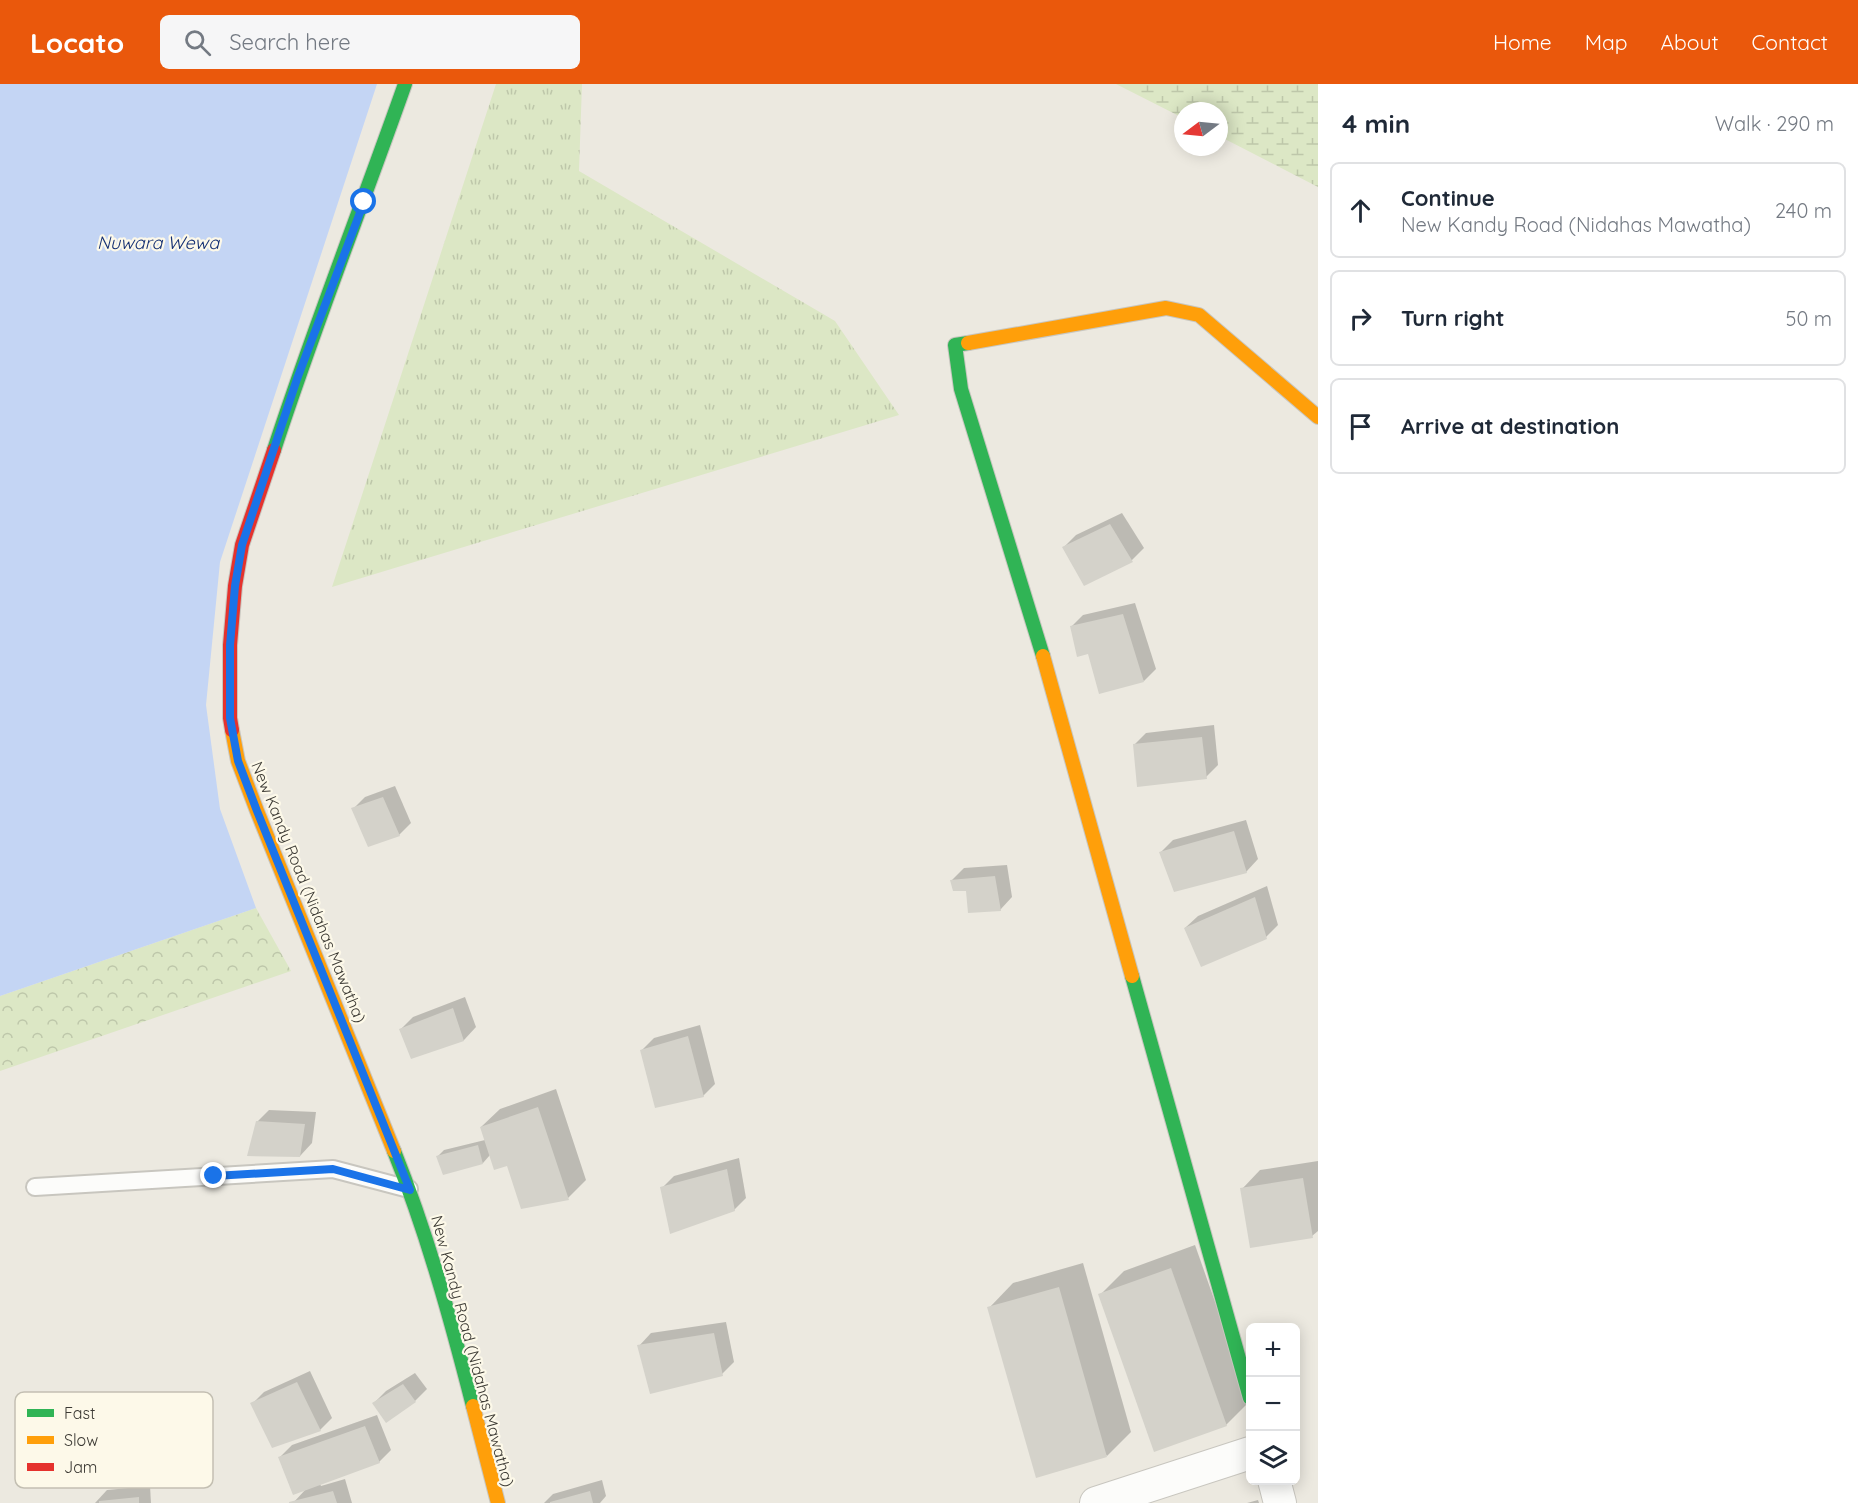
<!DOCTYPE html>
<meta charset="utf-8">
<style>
:root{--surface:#fff;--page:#f6f6f7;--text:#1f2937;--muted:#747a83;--line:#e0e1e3;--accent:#ea580c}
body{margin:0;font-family:Quicksand,sans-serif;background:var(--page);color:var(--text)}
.controls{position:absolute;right:18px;bottom:18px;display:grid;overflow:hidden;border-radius:9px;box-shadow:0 3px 15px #0003}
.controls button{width:54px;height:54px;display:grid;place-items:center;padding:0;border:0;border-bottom:2px solid var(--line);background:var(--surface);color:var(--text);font:30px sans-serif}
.compass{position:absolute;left:1174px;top:18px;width:54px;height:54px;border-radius:50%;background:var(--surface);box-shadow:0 3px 15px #0003;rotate:254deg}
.stop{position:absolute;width:18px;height:18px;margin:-14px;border:4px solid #1a73e8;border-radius:50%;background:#fff}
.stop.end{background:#1a73e8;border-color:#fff;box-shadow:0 2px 6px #0008}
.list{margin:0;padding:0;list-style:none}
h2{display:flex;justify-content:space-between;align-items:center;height:78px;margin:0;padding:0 24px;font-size:26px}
h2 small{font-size:20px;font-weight:400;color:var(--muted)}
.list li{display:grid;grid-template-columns:39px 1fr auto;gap:18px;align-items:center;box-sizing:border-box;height:96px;margin:0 12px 12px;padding:0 12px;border:2px solid var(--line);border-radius:9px}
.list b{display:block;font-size:22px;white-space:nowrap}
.list p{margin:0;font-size:20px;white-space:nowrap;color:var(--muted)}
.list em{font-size:20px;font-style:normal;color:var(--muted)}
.icon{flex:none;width:33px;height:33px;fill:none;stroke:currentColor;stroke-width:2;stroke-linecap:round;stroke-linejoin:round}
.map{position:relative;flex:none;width:1318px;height:1419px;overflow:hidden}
header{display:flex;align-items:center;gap:36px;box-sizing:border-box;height:84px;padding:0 30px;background:var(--accent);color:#fff}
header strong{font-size:28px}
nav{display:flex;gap:33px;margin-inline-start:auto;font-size:21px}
.search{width:420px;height:54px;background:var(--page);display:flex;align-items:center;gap:15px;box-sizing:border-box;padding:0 21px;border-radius:9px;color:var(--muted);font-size:22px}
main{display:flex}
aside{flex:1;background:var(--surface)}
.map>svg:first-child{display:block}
</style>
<header>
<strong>Locato</strong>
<div class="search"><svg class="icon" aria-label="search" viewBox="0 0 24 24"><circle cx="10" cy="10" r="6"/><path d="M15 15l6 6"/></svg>Search here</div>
<nav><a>Home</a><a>Map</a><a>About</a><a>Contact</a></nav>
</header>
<main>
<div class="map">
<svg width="1318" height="1419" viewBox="0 0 1318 1419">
<defs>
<pattern id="grass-tufts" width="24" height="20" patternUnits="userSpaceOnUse" patternTransform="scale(1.5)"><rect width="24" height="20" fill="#dce7c5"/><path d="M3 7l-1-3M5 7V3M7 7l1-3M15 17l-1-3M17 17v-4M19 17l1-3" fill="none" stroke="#bec7aa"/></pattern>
<pattern id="wetland-marsh" width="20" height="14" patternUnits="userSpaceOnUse" patternTransform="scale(1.5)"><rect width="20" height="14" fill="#dce7c5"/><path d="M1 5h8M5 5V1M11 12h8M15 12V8" fill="none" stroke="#bec7aa"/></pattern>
<pattern id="park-crowns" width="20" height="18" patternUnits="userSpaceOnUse" patternTransform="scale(1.5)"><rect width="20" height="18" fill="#dce7c5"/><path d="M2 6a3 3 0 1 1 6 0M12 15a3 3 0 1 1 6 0" fill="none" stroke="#bec7aa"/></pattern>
</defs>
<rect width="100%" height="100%" fill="#ece9e0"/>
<path fill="url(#grass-tufts)" d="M496 0H582L579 87 835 237 899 331 332 503Z"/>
<path fill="url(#wetland-marsh)" d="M1116 0H1318V103L1219 52V27H1183V34Z"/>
<path fill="url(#park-crowns)" d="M256 824 291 887 0 987V912Z"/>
<path fill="#c4d5f4" d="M0 0H377L220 478 206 621 220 725 256 824 0 912Z"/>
<g fill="#0003">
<path d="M1122 429 1144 464 1132 476 1085 500 1064 463 1076 451Z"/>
<path d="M1135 519 1156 585 1144 597 1071 543 1083 531Z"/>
<path d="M1214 641 1218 681 1206 693 1134 661 1146 649Z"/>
<path d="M395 702 411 739 399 751 353 725 365 713Z"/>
<path d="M1246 736 1258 775 1246 788 1161 768 1173 756Z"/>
<path d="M1007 781 1012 813 1000 826 952 796 964 784Z"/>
<path d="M1267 802 1278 841 1266 853 1185 844 1198 832Z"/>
<path d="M465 913 476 943 464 956 412 973 401 945 413 933Z"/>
<path d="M700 941 715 1000 703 1012 642 966 654 954Z"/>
<path d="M556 1005 586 1096 568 1114 490 1071 483 1079 438 1072 444 1066 485 1056 481 1043 500 1025Z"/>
<path d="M269 1026 316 1028 312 1059 300 1072 257 1038Z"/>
<path d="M739 1074 746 1114 734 1126 662 1104 674 1092Z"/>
<path d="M1318 1077V1147L1312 1152 1242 1105 1260 1086Z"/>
<path d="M1195 1161 1250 1317 1226 1341 1100 1211 1124 1187Z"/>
<path d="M1083 1179 1131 1348 1107 1372 989 1224 1013 1199Z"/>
<path d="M726 1238 734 1278 722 1290 639 1262 651 1249Z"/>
<path d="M310 1287 332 1334 320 1346 252 1320 264 1308Z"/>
<path d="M415 1289 427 1305 415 1317 374 1319 386 1307Z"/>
<path d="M377 1331 391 1366 379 1378 320 1400 321 1402 345 1395 352 1419H293L306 1405 280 1373 292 1361Z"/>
<path d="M602 1396 606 1412 600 1419H544L553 1410Z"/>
<path d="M150 1402 151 1419H95L107 1406Z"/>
<path d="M1258 1416 1259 1419H1247Z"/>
</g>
<g fill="#d4d2ca">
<path d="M1110 440 1133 478 1084 502 1062 463Z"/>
<path d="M1123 530 1144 598 1099 610 1088 570 1077 573 1070 542Z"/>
<path d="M1202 653 1207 695 1137 703 1133 660Z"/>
<path d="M383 713 400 752 368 763 351 724Z"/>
<path d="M1234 747 1247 789 1174 808 1159 768Z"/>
<path d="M995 792 1001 827 968 829 966 807H953L950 796Z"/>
<path d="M1255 813 1267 855 1201 883 1184 844Z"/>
<path d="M453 924 464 957 411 975 399 945Z"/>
<path d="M688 952 704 1013 655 1024 640 966Z"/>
<path d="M538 1023 569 1116 521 1125 507 1082 494 1086 480 1043Z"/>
<path d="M256 1037 305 1040 300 1073 247 1072Z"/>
<path d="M478 1061 483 1080 443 1091 436 1072Z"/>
<path d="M727 1085 735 1127 670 1150 660 1103Z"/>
<path d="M1303 1094 1313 1154 1250 1164 1240 1104Z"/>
<path d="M1171 1184 1227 1342 1154 1368 1098 1210Z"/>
<path d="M1059 1203 1107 1373 1036 1394 987 1223Z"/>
<path d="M714 1249 723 1292 650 1310 637 1261Z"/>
<path d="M297 1298 321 1347 272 1364 250 1319Z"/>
<path d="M403 1300 416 1318 386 1339 372 1319Z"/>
<path d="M365 1342 380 1379 293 1411 278 1373Z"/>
<path d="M333 1407 337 1419H289V1418Z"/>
<path d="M590 1407 593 1419H550V1418Z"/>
<path d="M139 1413V1419H99V1417Z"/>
</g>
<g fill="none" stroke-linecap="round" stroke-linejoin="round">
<defs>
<path id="lane" d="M35 1103 333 1085 409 1105"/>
<g id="street">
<path d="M1274 1396 1280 1419"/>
<path d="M1096 1419 1250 1369"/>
</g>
<g id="fast">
<path d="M968 259 955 261 961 305 1043 572"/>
<path d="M274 366C314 243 362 122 405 0"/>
<path d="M1132 892 1250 1314"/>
<path d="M394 1067C427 1149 451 1236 473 1322"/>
</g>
<g id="slow">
<path d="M968 259 1166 224 1199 231 1318 333"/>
<path d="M1043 572 1132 892"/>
<path d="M232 646 238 677 257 727 394 1067"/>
<path d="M473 1322 498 1419"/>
</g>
<path id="jam" d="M232 646 230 634V561L235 502 242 461 274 366"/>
</defs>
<use href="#lane" stroke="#c8c6bf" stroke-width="20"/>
<use href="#street" stroke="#c8c6bf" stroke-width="34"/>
<use href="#fast" stroke="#c8c6bf" stroke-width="16"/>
<use href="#slow" stroke="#c8c6bf" stroke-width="16"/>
<use href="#jam" stroke="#c8c6bf" stroke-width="16"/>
<use href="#lane" stroke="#fcfcfa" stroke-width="16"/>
<use href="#street" stroke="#fcfcfa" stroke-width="32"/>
<use href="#fast" stroke="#30b455" stroke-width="14"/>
<use href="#slow" stroke="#ff9f0a" stroke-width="14"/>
<use href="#jam" stroke="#e5322d" stroke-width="14"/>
</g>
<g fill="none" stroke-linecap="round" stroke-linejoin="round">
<path stroke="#1a73e8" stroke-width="8" d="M214 1092 333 1085 410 1106 257 727 238 677 230 634V561L235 502 242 461 297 295 364 118"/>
</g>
<g text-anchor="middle" stroke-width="4.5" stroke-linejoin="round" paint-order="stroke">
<g font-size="16" fill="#3b3933" stroke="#fdf9e9">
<text transform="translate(309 808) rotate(68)" y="6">New Kandy Road (Nidahas Mawatha)</text>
<text transform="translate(473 1267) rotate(75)" y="6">New Kandy Road (Nidahas Mawatha)</text>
</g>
<g font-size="18" font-style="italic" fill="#143074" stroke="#fdf9e9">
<text x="158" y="165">Nuwara Wewa</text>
</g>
</g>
<rect x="15" y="1308" width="198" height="96" rx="9" fill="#fdf9e9" stroke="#c3bfb2" stroke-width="1.5"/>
<rect x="27" y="1325" width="27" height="8" fill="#30b455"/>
<rect x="27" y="1352" width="27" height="8" fill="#ff9f0a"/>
<rect x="27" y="1379" width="27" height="8" fill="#e5322d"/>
<g font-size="16" fill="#3b3933">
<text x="64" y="1335">Fast</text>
<text x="64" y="1362">Slow</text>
<text x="64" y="1389">Jam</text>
</g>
</svg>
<div class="controls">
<button>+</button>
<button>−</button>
<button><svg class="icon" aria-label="layers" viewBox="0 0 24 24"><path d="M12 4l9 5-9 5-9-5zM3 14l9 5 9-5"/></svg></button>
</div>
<svg class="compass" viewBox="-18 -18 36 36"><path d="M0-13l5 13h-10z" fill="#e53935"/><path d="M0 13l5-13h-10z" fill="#747a83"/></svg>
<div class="stop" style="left:364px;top:118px"></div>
<div class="stop end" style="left:214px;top:1092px"></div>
</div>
<aside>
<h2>4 min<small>Walk · 290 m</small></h2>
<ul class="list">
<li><svg class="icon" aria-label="ahead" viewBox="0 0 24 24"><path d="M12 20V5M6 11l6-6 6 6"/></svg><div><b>Continue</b><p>New Kandy Road (Nidahas Mawatha)</p></div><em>240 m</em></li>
<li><svg class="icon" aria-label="right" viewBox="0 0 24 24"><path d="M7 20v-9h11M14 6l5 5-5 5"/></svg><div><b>Turn right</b></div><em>50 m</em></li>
<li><svg class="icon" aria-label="arrive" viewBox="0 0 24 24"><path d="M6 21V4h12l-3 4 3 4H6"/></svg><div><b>Arrive at destination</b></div></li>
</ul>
</aside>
</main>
